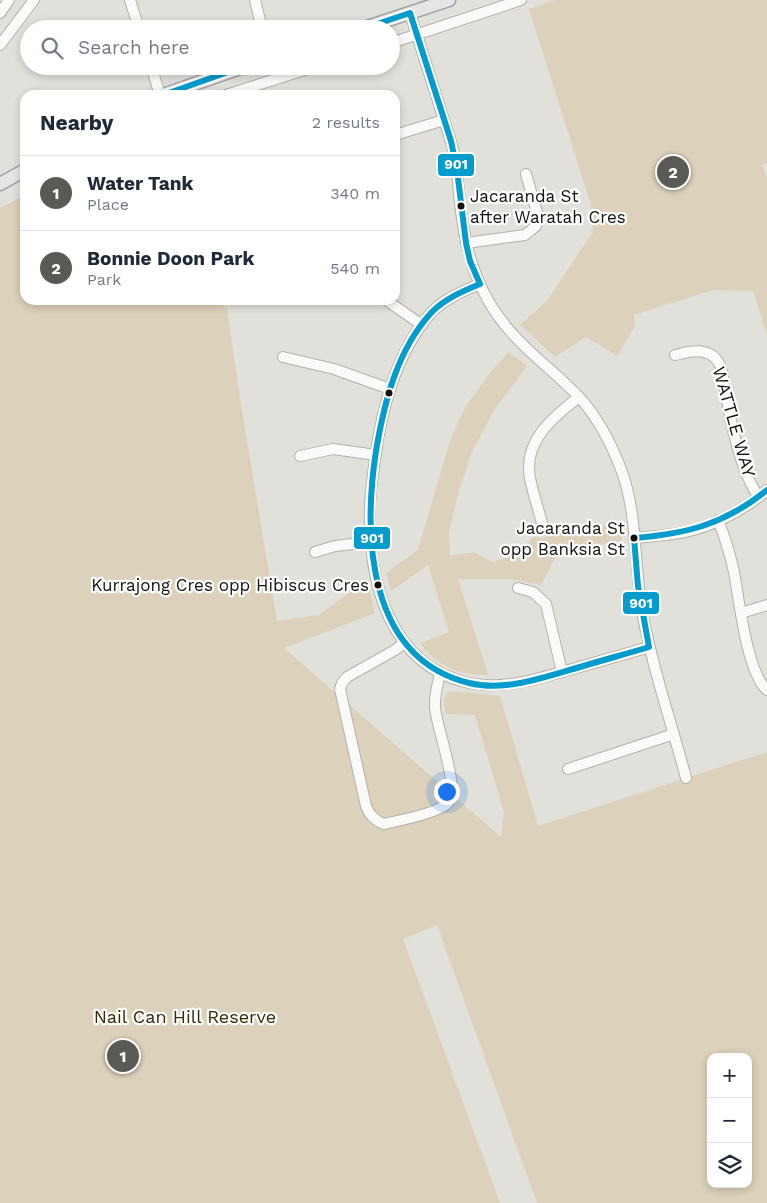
<!DOCTYPE html>
<meta charset="utf-8">
<style>
:root{--surface:#fff;--page:#f6f6f7;--text:#1f2937;--muted:#747a83;--line:#e0e1e3;--accent:#5b5955}
body{margin:0;font-family:"Work Sans",sans-serif;background:var(--page);color:var(--text)}
.controls{position:absolute;right:15px;bottom:15px;display:grid;overflow:hidden;border-radius:10px;box-shadow:0 2px 8px #0003}
.controls button{width:45px;height:45px;display:grid;place-items:center;padding:0;border:0;border-bottom:1px solid var(--line);background:var(--surface);color:var(--text);font:25px sans-serif}
.you{position:absolute;left:446px;top:791px;width:18px;height:18px;margin:-12px;border:4px solid #fff;border-radius:50%;background:#1a73e8;box-shadow:0 0 0 8px #1a73e833}
.badge{display:grid;place-items:center;width:32px;height:32px;border-radius:50%;background:var(--accent);color:#fff;font-size:16px;font-weight:700}
.pin{position:absolute;translate:-50% -50%;border:2px solid #fff;box-shadow:0 1px 5px #0006}
.list{margin:0;padding:0;list-style:none}
h2{display:flex;justify-content:space-between;align-items:center;height:65px;margin:0;padding:0 20px;font-size:21px}
h2 small{font-size:16px;font-weight:400;color:var(--muted)}
.list li{display:grid;grid-template-columns:32px 1fr auto;gap:15px;align-items:center;box-sizing:border-box;height:75px;padding:0 20px;border-top:1px solid var(--line)}
.list b{display:block;font-size:19px;white-space:nowrap}
.list p{margin:0;font-size:16px;white-space:nowrap;color:var(--muted)}
.list em{font-size:16px;font-style:normal;color:var(--muted)}
.icon{flex:none;width:28px;height:28px;fill:none;stroke:currentColor;stroke-width:2;stroke-linecap:round;stroke-linejoin:round}
.map{position:relative;flex:none;width:767px;height:1203px;overflow:hidden}
.search{position:absolute;background:var(--surface);box-shadow:0 2px 8px #0003;left:20px;top:20px;width:380px;height:55px;display:flex;align-items:center;gap:12px;box-sizing:border-box;padding:0 18px;border-radius:28px;color:var(--muted);font-size:19px}
.panel{position:absolute;background:var(--surface);box-shadow:0 2px 8px #0003;left:20px;top:90px;width:380px;height:215px;border-radius:15px}
.map>svg:first-child{display:block}
</style>
<div class="map">
<svg width="767" height="1203" viewBox="0 0 767 1203">
<rect width="100%" height="100%" fill="#e2e0da"/>
<g fill="#dcd1ba" fill-rule="evenodd">
<path d="M555 0H767V163L762 165 767 179V335L753 291 713 290 634 315 635 326 617 356 586 337 555 357 520 325 547 301 582 248 593 233 591 205 529 9Z"/>
<path d="M25 195V300H222L224 309 227 308 241 405 277 621 319 615 367 580 375 613 284 648 501 837 504 812 475 715 445 714 444 698 449 691 500 696 538 826 767 752V1203H537L437 925 403 939 500 1203H0V208ZM711 1057H748V1184H711Z"/>
<path d="M509 352 527 366 494 410 472 452 459 490 449 532 450 556 474 552 492 562 521 553 533 537C545 540 553 537 556 524L590 527 620 524 622 543 586 546 555 558 541 585 511 579H458L488 675C459 675 438 667 420 643L449 632 428 565 391 591 386 573 418 550 449 444 457 424 466 406 490 373Z"/>
</g>
<g fill="none" stroke-linecap="round" stroke-linejoin="round">
<defs>
<g id="minor">
<path d="M130 0 139 29"/>
<path d="M255 0 262 29"/>
<path d="M0 13 9 0"/>
<path d="M410 13C421 48 432 82 443 117 447 129 451 140 454 153 458 169 458 186 460 203 464 238 471 271 489 302 512 342 547 364 578 396 597 416 612 445 622 472 638 516 634 570 643 616 653 671 672 724 686 778"/>
<path d="M391 43 521 0"/>
<path d="M0 45 34 0"/>
<path d="M151 66 160 95"/>
<path d="M226 95 317 66"/>
<path d="M395 135 444 120"/>
<path d="M466 243 525 235 536 226 538 216 526 174"/>
<path d="M480 284C463 291 444 299 431 313 396 353 382 408 375 459 373 476 370 492 370 508 368 580 389 666 469 683 503 690 536 679 569 670 596 662 623 655 649 647"/>
<path d="M386 300 422 325"/>
<path d="M675 355C688 352 701 348 713 356 716 358 720 364 721 368 724 377 724 386 726 395 731 424 741 473 759 497"/>
<path d="M283 357 334 369 390 389"/>
<path d="M300 456 333 449 376 455"/>
<path d="M718 520C725 537 730 554 734 572 739 599 747 673 767 690"/>
<path d="M542 523C538 508 533 493 530 478 523 441 553 417 579 397"/>
<path d="M634 538C647 537 660 536 673 534 706 530 742 512 767 490"/>
<path d="M315 552 335 546 370 542"/>
<path d="M518 588 533 592 546 604 562 672"/>
<path d="M741 613 767 605"/>
<path d="M404 643 395 650 347 677 342 683 340 689 366 806C370 816 374 819 383 824 398 821 439 813 448 803 461 790 436 727 435 707 434 696 438 684 440 673"/>
<path d="M568 769 674 734"/>
</g>
<g id="major">
<path d="M361 29 449 0"/>
<path d="M163 95 246 66"/>
<path d="M0 184 25 170"/>
</g>
</defs>
<use href="#minor" stroke="#b2b1ac" stroke-width="12"/>
<use href="#major" stroke="#9e9ea3" stroke-width="15"/>
<use href="#minor" stroke="#fbfaf9" stroke-width="10"/>
<use href="#major" stroke="#e5e5e8" stroke-width="12"/>
<defs>
<g id="bus-1">
<path d="M362 29 410 13 451 141 457 170 466 243 470 261 480 284C463 291 444 299 431 313 397 350 384 403 376 451 363 536 367 658 469 683 505 692 545 677 580 667 603 660 626 654 649 647L638 586 634 538C687 534 725 524 767 490"/>
<path d="M163 95 245 66"/>
</g>
</defs>
<use href="#bus-1" stroke="#fff" stroke-width="10"/>
<use href="#bus-1" stroke="#039ccd" stroke-width="6"/>
</g>
<g fill="#13110d" stroke="#fff" stroke-width="2">
<circle cx="461" cy="206" r="4.5"/>
<circle cx="389" cy="393" r="4.5"/>
<circle cx="634" cy="538" r="4.5"/>
<circle cx="378" cy="585" r="4.5"/>
</g>
<g text-anchor="middle" stroke-width="4.5" stroke-linejoin="round" paint-order="stroke">
<g font-size="17" fill="#13110d" stroke="#fff" text-anchor="end">
<text x="470" y="202" text-anchor="start">Jacaranda St<tspan x="470" dy="21">after Waratah Cres</tspan></text>
<text x="625" y="534">Jacaranda St<tspan x="625" dy="21">opp Banksia St</tspan></text>
<text x="369" y="591">Kurrajong Cres opp Hibiscus Cres</text>
</g>
<g font-size="18" fill="#13110d" stroke="#fff">
<text transform="translate(734 422) rotate(74)" y="6">WATTLE WAY</text>
</g>
<g font-size="18" fill="#382704" stroke="#fff">
<text x="185" y="1023">Nail Can Hill Reserve</text>
</g>
</g>
<g stroke="#fff" stroke-width="2">
<rect x="437" y="153" width="38" height="24" rx="5" fill="#039ccd"/>
<rect x="353" y="526" width="38" height="24" rx="5" fill="#039ccd"/>
<rect x="622" y="591" width="38" height="24" rx="5" fill="#039ccd"/>
</g>
<g font-size="14" text-anchor="middle" font-weight="bold" fill="#fff">
<text x="456" y="169">901</text>
<text x="372" y="543">901</text>
<text x="641" y="608">901</text>
</g>
</svg>
<div class="controls">
<button>+</button>
<button>−</button>
<button><svg class="icon" aria-label="layers" viewBox="0 0 24 24"><path d="M12 4l9 5-9 5-9-5zM3 14l9 5 9-5"/></svg></button>
</div>
<div class="you"></div>
<div class="pin badge" style="left:123px;top:1056px">1</div>
<div class="pin badge" style="left:673px;top:172px">2</div>
<div class="search"><svg class="icon" aria-label="search" viewBox="0 0 24 24"><circle cx="10" cy="10" r="6"/><path d="M15 15l6 6"/></svg>Search here</div>
<section class="panel">
<h2>Nearby<small>2 results</small></h2>
<ul class="list">
<li><span class="badge">1</span><div><b>Water Tank</b><p>Place</p></div><em>340 m</em></li>
<li><span class="badge">2</span><div><b>Bonnie Doon Park</b><p>Park</p></div><em>540 m</em></li>
</ul>
</section>
</div>
